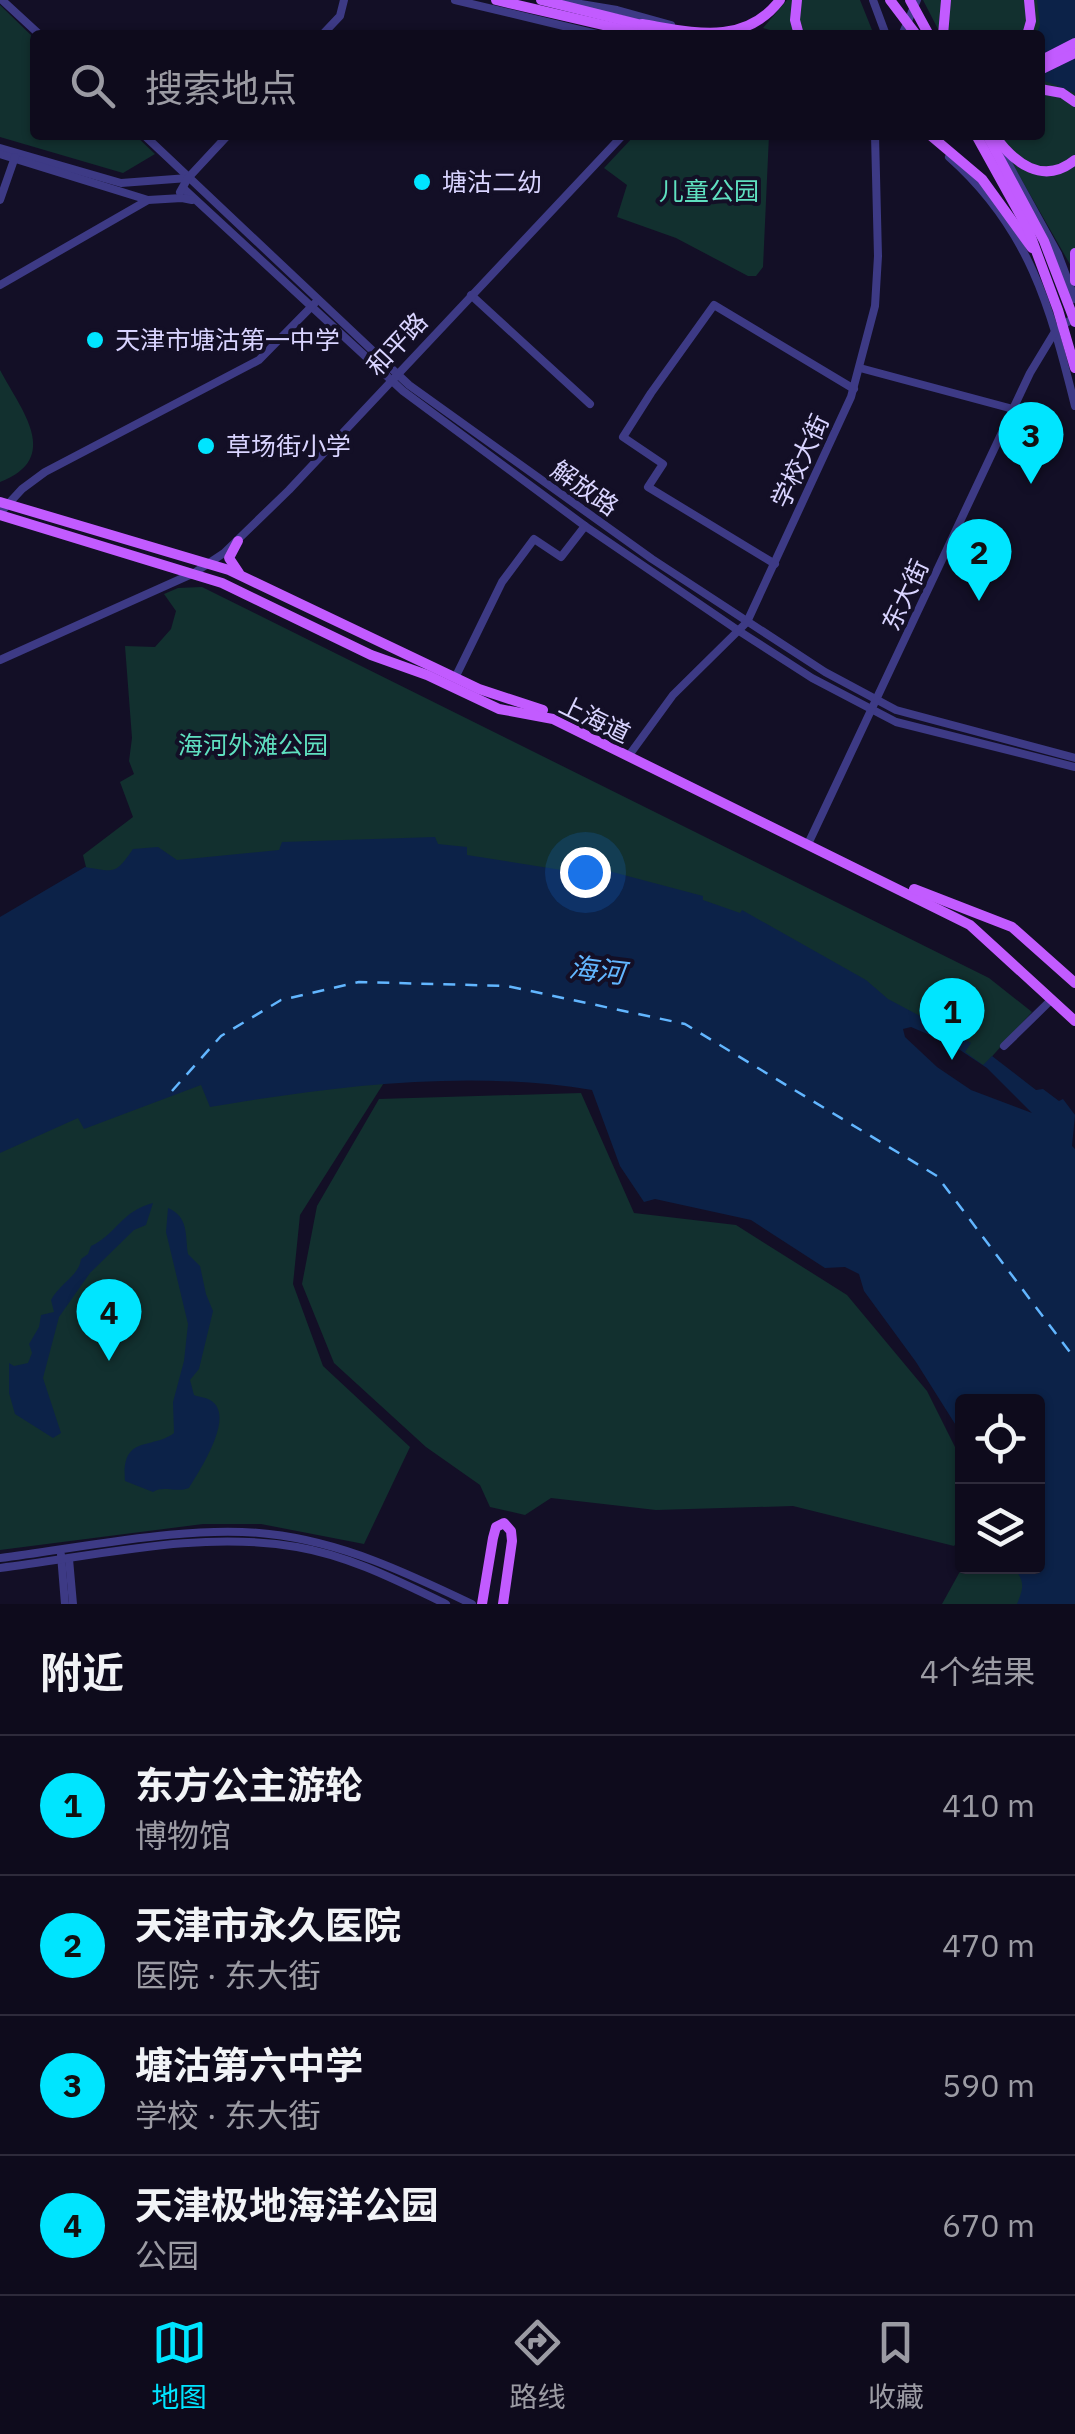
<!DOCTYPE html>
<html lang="zh">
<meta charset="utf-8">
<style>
:root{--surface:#0e0b1c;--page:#1c1929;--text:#f1f3f6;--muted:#9b9ba3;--line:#2e2b3b;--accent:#00e5ff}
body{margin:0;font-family:"IBM Plex Sans","Noto Sans SC",sans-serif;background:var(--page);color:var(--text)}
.controls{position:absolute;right:30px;bottom:30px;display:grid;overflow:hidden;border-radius:10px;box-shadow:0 2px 8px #0004}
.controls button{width:90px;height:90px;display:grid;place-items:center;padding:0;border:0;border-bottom:2px solid var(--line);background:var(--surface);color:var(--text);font:50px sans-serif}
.you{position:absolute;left:585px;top:872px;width:35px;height:35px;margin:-25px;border:8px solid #fff;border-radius:50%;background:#1a73e8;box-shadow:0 0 0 15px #1a73e833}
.badge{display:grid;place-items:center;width:65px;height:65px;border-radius:50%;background:var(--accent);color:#111;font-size:32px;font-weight:700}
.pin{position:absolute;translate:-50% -82px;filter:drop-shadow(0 2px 5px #0008)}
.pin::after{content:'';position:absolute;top:52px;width:35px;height:30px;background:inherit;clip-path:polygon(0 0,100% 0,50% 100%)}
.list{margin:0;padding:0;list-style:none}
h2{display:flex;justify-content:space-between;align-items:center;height:130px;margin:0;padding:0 40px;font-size:42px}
h2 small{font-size:32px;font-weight:400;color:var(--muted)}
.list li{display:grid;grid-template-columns:65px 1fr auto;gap:30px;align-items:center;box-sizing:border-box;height:140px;padding:0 40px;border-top:2px solid var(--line)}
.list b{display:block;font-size:38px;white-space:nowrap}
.list p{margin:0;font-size:32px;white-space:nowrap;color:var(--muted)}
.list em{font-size:32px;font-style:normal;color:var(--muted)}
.icon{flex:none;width:55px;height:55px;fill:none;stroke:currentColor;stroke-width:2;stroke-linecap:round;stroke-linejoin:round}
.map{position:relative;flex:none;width:1075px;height:1604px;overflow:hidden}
.search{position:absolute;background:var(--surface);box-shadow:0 2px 8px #0004;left:30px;right:30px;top:30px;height:110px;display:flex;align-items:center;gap:25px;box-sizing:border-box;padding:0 35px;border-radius:10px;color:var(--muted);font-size:38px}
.sheet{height:690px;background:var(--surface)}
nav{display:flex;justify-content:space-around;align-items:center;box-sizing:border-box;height:140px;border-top:2px solid var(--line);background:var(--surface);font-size:28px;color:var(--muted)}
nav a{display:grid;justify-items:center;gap:5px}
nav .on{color:var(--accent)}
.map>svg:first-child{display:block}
</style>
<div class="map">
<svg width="1075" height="1604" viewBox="0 0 1075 1604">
<rect width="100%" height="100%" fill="#130f26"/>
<g fill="#12302f">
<path d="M787 0H860L874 35H786L763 28Z"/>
<path d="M923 0H1075V273L996 135H1040V35H941Z"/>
<path d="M0 5 35 39V135H135L155 154 123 173 0 137Z"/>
<path d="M635 135H769L763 267 756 276H748L676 238 617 217 627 185 604 168Z"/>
<path d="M0 370C21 410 63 458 0 482Z"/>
<path d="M202 587 989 978 1032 1012 978 1072 88 875 83 855 133 817 120 782 134 774 129 761 132 738 125 646 155 647 171 629 176 611 164 594 178 588Z"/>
<path d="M208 1078H387L300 1215 293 1284 323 1366 410 1447 364 1544 261 1524H203L0 1550V1144L66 1116Z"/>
<path d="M581 1093 634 1213 736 1225 847 1295 927 1391 962 1461V1536L954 1546 793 1506 656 1510 551 1498 525 1515 490 1507 480 1485 426 1447 334 1363 302 1284 317 1206 379 1099Z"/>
<path d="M963 1566 1026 1567 1048 1604H942Z"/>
</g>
<g fill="#0c2248">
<path d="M1037 0H1075V93L1040 79V35H1036L1040 25Z"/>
<path d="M435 837 438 844 467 847V855L599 876 601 869 703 896V900L740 913 742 910 866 980 888 999 971 1043 965 1052 983 1065 992 1056 1036 1090 1043 1089 1059 1101 1063 1099 1075 1115 1072 1146 1075 1149V1604H1017C1024 1587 1025 1581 1013 1567L1038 1566V1402H962V1435L916 1362 864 1291 859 1274 845 1267 825 1268 751 1220 655 1199 644 1202 620 1166 592 1090C466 1069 335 1086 210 1107L201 1085 84 1129 78 1118 0 1153V917L85 867C115 872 115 875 133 849L158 847 177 860 279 850 282 842Z"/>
<path d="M153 1203 146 1225 134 1230 90 1273 59 1317 43 1378 61 1433 53 1438 15 1414 9 1393V1363L14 1366 28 1363 32 1353 29 1344 39 1327 41 1315 54 1312 51 1300C59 1284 79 1276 81 1259L88 1254 91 1246C117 1234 121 1211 153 1203Z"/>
<path d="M168 1208C189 1217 185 1235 188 1254L200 1266 206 1294 213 1311 199 1369 190 1380 194 1395C199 1397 205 1397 210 1400 237 1415 199 1471 189 1488 176 1493 164 1485 153 1492L125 1481C121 1434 152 1450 174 1433L173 1402 184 1361 188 1324 166 1232Z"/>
</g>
<path fill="#130f26" d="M911 1027 951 1044 987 1068 1032 1113 971 1090 937 1067 905 1037 903 1029Z"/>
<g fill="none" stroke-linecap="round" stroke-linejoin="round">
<path stroke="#62b6ff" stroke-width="2.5" stroke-dasharray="12 10" stroke-linecap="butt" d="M172 1091 221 1036 281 1000 359 982 507 986 685 1024 937 1176 1075 1359"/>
<g stroke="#3d3a85" stroke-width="8">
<path d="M2 0 40 35"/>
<path d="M455 0 601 35"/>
<path d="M873 0 886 35"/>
<path d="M563 1 617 10 671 25"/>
<path d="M322 35 340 16 344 0"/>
<path d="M902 35 917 0"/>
<path d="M144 135 409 385 652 559 825 672 896 710 1075 758"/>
<path d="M0 148 121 183 188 178"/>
<path d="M0 154 148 200"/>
<path d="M1004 156 1058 254 1075 299"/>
<path d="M949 157C1029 228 1050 306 1075 406"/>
<path d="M184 189 403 391 585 526 739 631 812 678 896 722 1075 767"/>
<path d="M180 192 188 178 228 135"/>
<path d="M0 200 15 157"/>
<path d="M0 285 148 200 182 198 192 200"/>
<path d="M471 295 590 404"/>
<path d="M860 368 1013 409"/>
<path d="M0 513 22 489 45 472 259 360 314 304"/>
<path d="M775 564 648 487 663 464 623 437 651 393 714 305 854 389"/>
<path d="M0 660 194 573 224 553 289 490 623 135"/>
<path d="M455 678 502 582 534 539 561 557 585 526"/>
<path d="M630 754 673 695 747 622 851 397 875 306 878 256 875 135"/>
<path d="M808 844 1030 373 1056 330 1075 317"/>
<path d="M1004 1046 1050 1001"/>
<path d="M61 1555 65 1604"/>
<path d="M0 1558C80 1548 191 1524 269 1534 342 1542 407 1573 472 1604"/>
<path d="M69 1559 73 1604"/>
<path d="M0 1568C96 1556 200 1530 297 1547 350 1556 398 1581 446 1604"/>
</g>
<g stroke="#c25bff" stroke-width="10">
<path d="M496 0 646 35"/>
<path d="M541 0 646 26"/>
<path d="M797 0 795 20 799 35"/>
<path d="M943 35 946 0"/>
<path d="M1027 35 1031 21 1029 0"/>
<path d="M1040 61 1075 43"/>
<path d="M1040 70 1075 53"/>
<path d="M1040 89 1062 93 1075 102"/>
<path d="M930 135 982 179 1032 248"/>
<path d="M994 135C1014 163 1043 186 1075 160"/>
<path d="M1075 253V281"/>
<path d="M0 502 229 570 479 689 543 710"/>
<path d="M0 515 222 583 371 655 427 675 499 709 553 719 970 925 1075 1021"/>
<path d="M238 541 229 558 239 573"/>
<path d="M914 889 1012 927 1075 983"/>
<path d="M482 1604 493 1538 496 1527 504 1523 511 1531 512 1541 503 1604"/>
</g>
<g stroke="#c25bff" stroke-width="10">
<path d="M890 0 915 33"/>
<path d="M910 0 929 35"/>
<path d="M642 24C692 32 744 47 780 0"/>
<path d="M976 135 1028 229 1058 310 1075 368"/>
<path d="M987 135 1044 241 1075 322"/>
</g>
</g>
<g fill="#00e5ff" stroke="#130f26" stroke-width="4">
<circle cx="422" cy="182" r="10"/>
<circle cx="95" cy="340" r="10"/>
<circle cx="206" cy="446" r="10"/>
</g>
<g text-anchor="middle" stroke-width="8" stroke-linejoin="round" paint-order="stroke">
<g font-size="25" fill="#d9d4ff" stroke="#130f26" text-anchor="start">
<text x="442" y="191">塘沽二幼</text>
<text x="115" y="349">天津市塘沽第一中学</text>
<text x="226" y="455">草场街小学</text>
</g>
<g font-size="25" fill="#5fe0c0" stroke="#130f26">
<text x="709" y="200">儿童公园</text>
<text x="253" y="754">海河外滩公园</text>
</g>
<g font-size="25" fill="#d9d4ff" stroke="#130f26">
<text transform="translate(397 344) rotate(-47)" y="9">和平路</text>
<text transform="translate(800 461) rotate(-65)" y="9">学校大街</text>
<text transform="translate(585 488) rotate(35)" y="9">解放路</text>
<text transform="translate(905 595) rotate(-65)" y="9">东大街</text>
<text transform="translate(595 719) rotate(26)" y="9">上海道</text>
</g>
<g font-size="28" font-style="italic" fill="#62b6ff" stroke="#130f26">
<text transform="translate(597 970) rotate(7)" y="10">海河</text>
</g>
</g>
</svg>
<div class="controls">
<button><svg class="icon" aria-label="locate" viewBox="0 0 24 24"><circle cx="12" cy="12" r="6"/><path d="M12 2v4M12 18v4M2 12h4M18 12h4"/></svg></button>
<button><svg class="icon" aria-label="layers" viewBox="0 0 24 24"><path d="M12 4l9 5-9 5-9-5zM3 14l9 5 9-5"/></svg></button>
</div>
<div class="you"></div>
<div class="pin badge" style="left:952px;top:1060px">1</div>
<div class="pin badge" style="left:979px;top:601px">2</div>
<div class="pin badge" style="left:1031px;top:484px">3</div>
<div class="pin badge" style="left:109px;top:1361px">4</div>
<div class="search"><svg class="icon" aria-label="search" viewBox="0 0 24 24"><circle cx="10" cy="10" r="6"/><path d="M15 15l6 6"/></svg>搜索地点</div>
</div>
<section class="sheet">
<h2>附近<small>4个结果</small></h2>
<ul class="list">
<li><span class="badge">1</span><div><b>东方公主游轮</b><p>博物馆</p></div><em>410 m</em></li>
<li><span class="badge">2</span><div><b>天津市永久医院</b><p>医院 · 东大街</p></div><em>470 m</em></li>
<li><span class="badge">3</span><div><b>塘沽第六中学</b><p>学校 · 东大街</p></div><em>590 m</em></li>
<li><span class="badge">4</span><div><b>天津极地海洋公园</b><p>公园</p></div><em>670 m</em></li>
</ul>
</section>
<nav>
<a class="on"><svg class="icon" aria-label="map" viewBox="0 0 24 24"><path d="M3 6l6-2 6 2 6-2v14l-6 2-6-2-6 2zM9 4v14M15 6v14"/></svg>地图</a>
<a><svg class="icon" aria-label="directions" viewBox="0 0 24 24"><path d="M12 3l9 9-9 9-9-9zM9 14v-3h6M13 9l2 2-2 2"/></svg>路线</a>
<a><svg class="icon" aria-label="saved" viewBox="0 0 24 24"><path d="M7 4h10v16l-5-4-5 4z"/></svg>收藏</a>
</nav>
